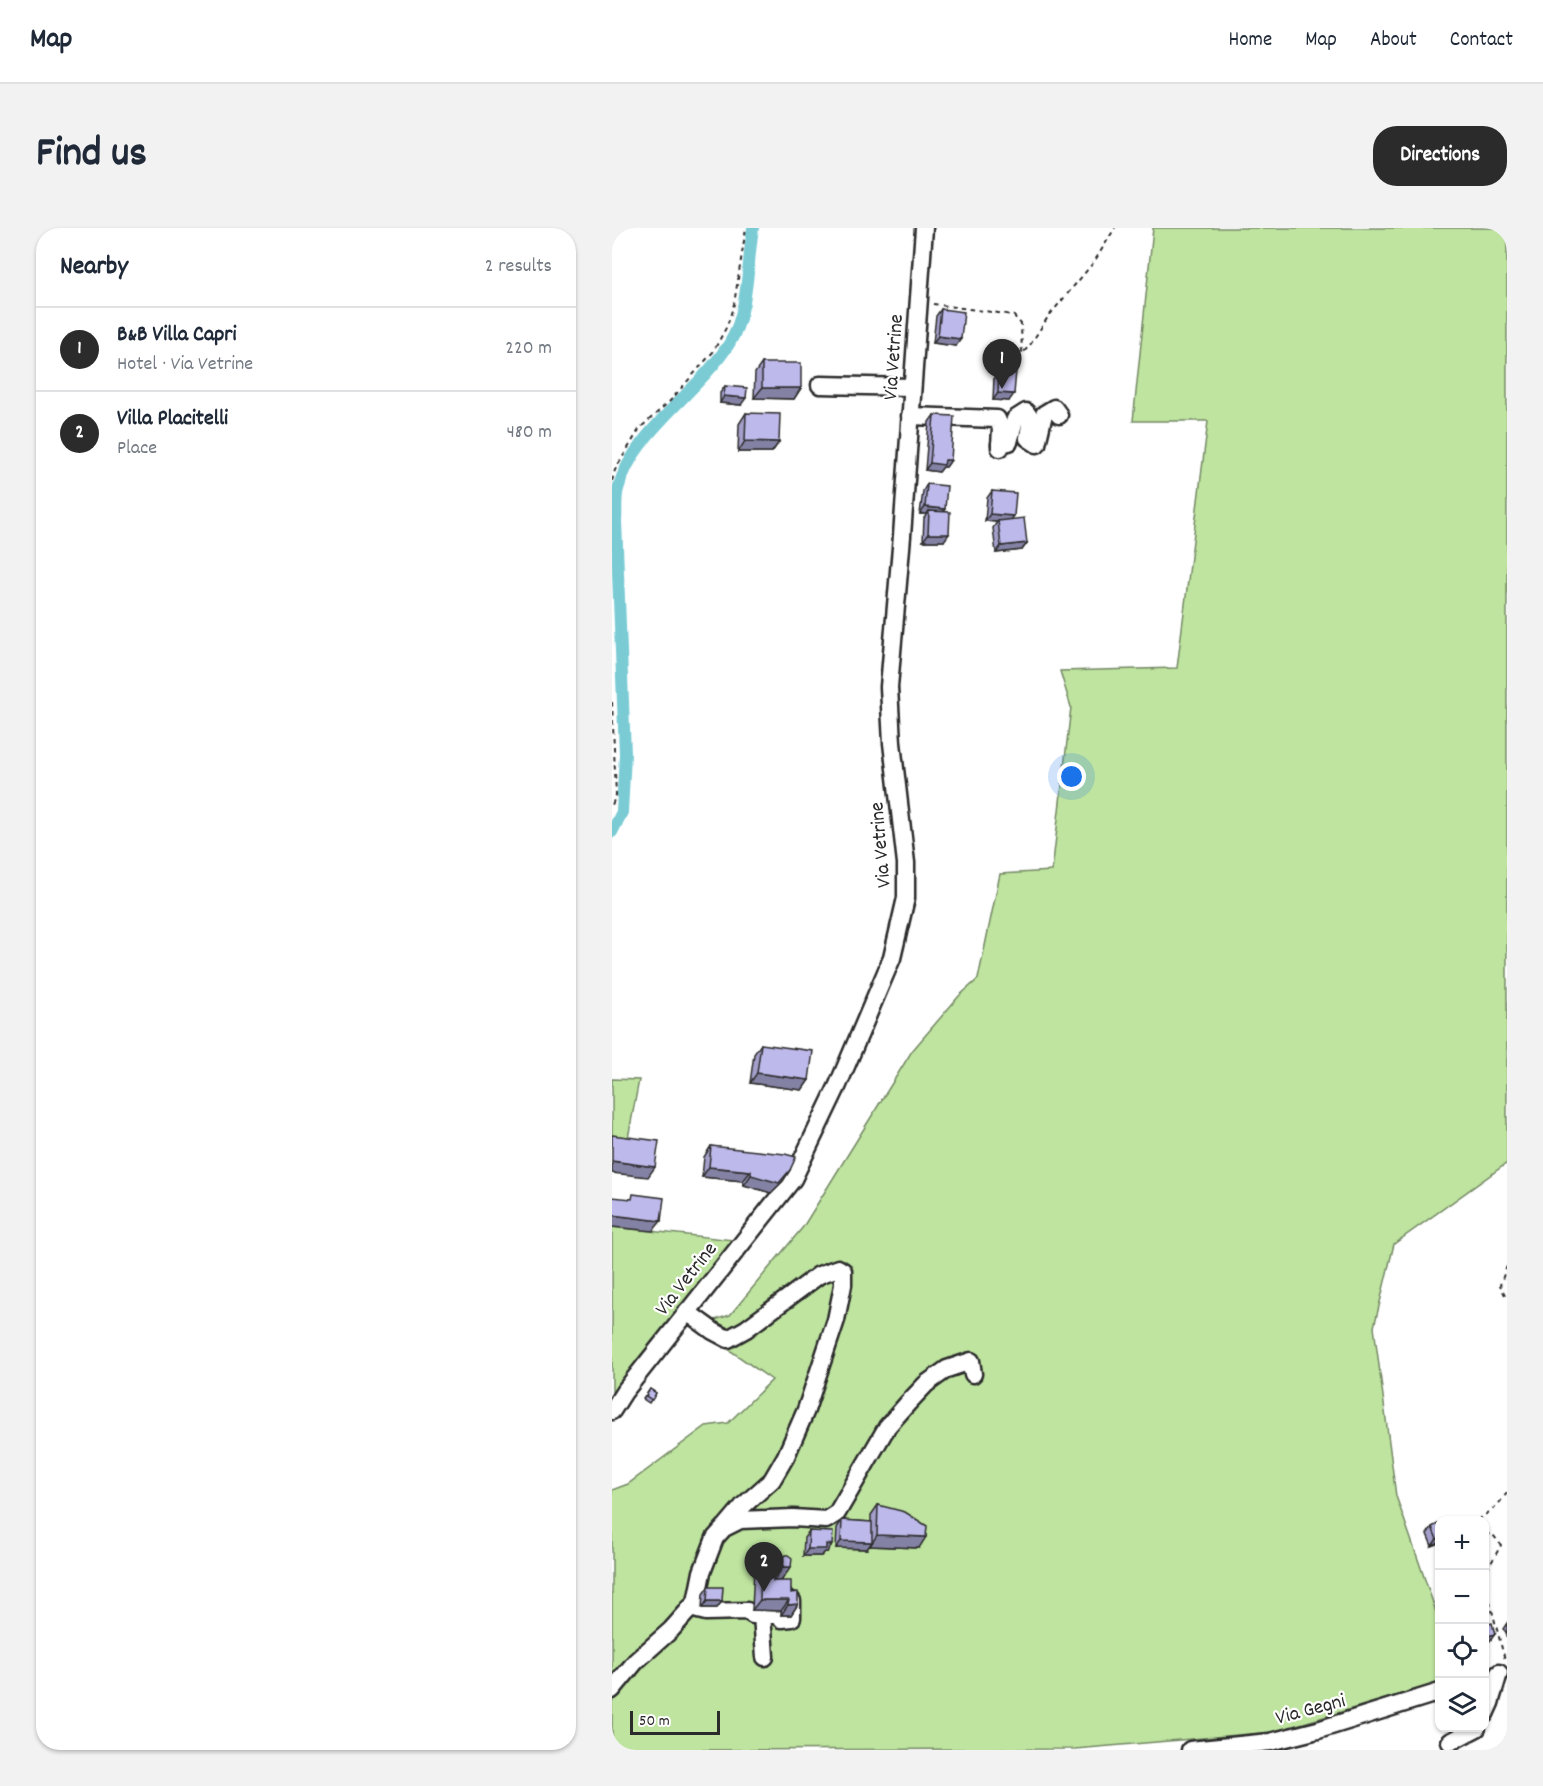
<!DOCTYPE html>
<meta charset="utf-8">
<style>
:root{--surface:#fff;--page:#f2f2f3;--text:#1f2937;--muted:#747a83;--line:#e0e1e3;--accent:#2b2b2b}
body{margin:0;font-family:Dekko,sans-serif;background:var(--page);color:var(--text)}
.controls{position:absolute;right:18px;bottom:18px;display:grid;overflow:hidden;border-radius:12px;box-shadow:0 2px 4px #0004}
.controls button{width:54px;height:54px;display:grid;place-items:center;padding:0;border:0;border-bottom:2px solid var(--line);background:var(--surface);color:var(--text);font:30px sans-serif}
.scale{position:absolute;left:18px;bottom:15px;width:90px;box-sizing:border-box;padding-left:6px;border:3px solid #2b2b2b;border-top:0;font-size:16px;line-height:21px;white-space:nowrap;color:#2b2b2b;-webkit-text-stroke:4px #fff;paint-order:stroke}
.you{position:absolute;left:460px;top:549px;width:21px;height:21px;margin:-15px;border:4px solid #fff;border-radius:50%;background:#1a73e8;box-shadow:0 0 0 9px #1a73e833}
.badge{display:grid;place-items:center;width:39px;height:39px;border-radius:50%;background:var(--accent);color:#fff;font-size:20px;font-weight:700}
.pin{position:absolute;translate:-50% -50px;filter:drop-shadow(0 2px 3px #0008)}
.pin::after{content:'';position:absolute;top:32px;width:21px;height:18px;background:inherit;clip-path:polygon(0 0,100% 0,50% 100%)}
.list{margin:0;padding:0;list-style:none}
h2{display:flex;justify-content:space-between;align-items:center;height:78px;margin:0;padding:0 24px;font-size:26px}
h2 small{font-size:20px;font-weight:400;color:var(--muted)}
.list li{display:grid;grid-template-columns:39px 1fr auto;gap:18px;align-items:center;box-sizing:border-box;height:84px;padding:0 24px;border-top:2px solid var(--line)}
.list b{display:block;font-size:22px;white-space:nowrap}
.list p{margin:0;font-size:20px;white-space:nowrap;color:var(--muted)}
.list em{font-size:20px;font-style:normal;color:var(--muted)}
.icon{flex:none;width:33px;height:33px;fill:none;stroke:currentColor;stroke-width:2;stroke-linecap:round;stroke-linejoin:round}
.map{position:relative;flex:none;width:895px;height:1522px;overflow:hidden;border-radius:24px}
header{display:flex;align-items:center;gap:36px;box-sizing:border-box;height:84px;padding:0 30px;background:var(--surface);border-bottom:2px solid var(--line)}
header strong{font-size:28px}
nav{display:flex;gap:33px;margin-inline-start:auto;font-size:21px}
.intro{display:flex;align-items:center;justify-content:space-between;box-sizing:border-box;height:144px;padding:0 36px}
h1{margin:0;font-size:42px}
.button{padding:15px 27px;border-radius:24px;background:var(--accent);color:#fff;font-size:21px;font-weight:700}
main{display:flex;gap:36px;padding:0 36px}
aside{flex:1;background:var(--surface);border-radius:24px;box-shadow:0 2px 4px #0004}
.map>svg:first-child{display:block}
</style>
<header>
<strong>Map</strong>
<nav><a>Home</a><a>Map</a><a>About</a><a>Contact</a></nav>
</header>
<div class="intro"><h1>Find us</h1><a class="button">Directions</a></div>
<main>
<aside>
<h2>Nearby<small>2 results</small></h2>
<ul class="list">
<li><span class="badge">1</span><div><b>B&amp;B Villa Capri</b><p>Hotel · Via Vetrine</p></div><em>220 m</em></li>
<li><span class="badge">2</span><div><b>Villa Placitelli</b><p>Place</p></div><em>480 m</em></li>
</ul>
</aside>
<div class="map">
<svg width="895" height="1522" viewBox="0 0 895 1522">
<rect width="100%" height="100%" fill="#fff"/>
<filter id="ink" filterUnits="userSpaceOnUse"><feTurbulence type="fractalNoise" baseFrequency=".0167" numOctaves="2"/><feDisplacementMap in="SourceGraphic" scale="12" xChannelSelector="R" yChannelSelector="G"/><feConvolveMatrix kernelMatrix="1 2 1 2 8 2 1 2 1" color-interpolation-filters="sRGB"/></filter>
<g filter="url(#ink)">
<g fill="#bee49f" stroke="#748865" stroke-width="1.5">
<path d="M541 0H895V935L782 1016 762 1099 784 1268 827 1392V1455L661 1504 463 1521 0 1522V1262L16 1256 94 1198 116 1195 160 1152 78 1094 88 1082 103 1092 118 1087 191 999 300 823 347 768 366 751 388 646 440 643 459 479 448 443 565 440 596 193H521Z"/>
<path d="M0 851 27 852 14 921 0 919Z"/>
<path d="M0 999 122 1012 28 1128 0 1168Z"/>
</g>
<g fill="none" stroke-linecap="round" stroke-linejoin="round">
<path stroke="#7acbd4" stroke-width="12" d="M0 604 10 584 13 526 4 293C5 283 3 271 6 261 21 204 85 166 117 116 137 84 135 37 141 0"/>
<defs>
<g id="minor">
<path d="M208 157 300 159"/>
<path d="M298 188 385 191 389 200 388 220"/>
<path d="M388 216 397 214 403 191 414 184 419 191 416 210 425 216 432 186 442 180 447 187"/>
<path d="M75 1084 101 1103 116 1111 134 1101 207 1047 226 1040 231 1043V1057L224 1092 194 1182 174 1228 160 1252 132 1277 115 1297"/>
<path d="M0 1183 12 1164 181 951 226 857 280 730 294 670V635L280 515 277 459 290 308 312 0"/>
<path d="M78 1380 94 1384 135 1383 141 1387H167L170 1391 180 1390V1373H174V1370"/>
<path d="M150 1387 153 1429"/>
<path d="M0 1462 24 1433 59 1402 84 1374 90 1344 103 1310 112 1300 128 1292 181 1290 214 1292 225 1285 275 1199 296 1175 314 1156 335 1141 359 1133 361 1146"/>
<path d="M873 1486 878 1475 887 1445"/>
<path d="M838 1514 865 1500"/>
<path d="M578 1522 658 1514 706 1502 828 1464"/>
</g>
</defs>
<use href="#minor" stroke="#2b2b2b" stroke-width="21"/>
<g stroke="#2b2b2b" stroke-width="2" stroke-dasharray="4.5 4.5" stroke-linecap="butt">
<path d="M321 76 401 87 409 96 410 126 418 117 436 89 482 34 503 0"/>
<path d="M0 253 3 242 28 200 58 173 101 124 115 98 122 76 134 0"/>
<path d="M0 474 4 567 0 577"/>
<path d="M895 1038 888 1057 895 1071"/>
<path d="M866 1292 884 1279 895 1265"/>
<path d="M873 1306 881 1307 889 1317 873 1346"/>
<path d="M873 1356 893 1432"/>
</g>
<use href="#minor" stroke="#fff" stroke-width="16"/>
</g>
<g fill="#a39fca" stroke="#2b2b2b" stroke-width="1.5">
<path d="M329 81 344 118 321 115 324 88Z"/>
<path d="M150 135 189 160 182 171 142 170 143 145Z"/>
<path d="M387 142 397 173 381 172 382 149Z"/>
<path d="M113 158 129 177 108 175V165Z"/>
<path d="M134 185 167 214 160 224H126L127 196Z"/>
<path d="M322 187 339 232 334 239H331L327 244 313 242 317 194Z"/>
<path d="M315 256 331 284 332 313H311L312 290 315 286H308L311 263Z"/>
<path d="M380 263 415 315 410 322 384 325 381 300 385 294 373 293 375 270Z"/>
<path d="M149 816 197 852 190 862 138 855 142 826Z"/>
<path d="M99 918 178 942 171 953 159 965 132 957 131 953 90 949 92 929Z"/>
<path d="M38 1161 44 1165 37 1175 31 1171Z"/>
<path d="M266 1277 307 1320 258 1318V1317L255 1321 224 1320 225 1300 230 1292 259 1294V1287Z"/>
<path d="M828 1295V1315L820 1318 815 1306 820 1299Z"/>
<path d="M197 1303 215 1324H213L209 1328H191L192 1310Z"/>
<path d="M173 1327 170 1353 186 1376 179 1387H169V1383L140 1382 142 1339 149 1329 171 1330Z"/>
<path d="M96 1359 110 1373 105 1380H90L91 1366Z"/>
<path d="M895 1395V1410L894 1409V1404L891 1401Z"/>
</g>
<g fill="#8482a4" stroke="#2b2b2b" stroke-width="1.5">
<path d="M326 108 349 111 344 118 321 115Z"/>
<path d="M150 160H189L182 171 142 170Z"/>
<path d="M386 165 402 166 397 173 381 172Z"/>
<path d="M112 168 134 170 129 177 108 175Z"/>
<path d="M133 213 167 214 160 224H126Z"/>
<path d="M333 232H339L334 239H331L327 244 313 242 318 235Z"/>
<path d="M313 279 333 281 328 288 317 283 315 286H308Z"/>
<path d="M378 286 402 288 397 295 386 293 385 294 373 293Z"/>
<path d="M316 306H337L332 313H311Z"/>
<path d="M415 315 410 322 384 325 389 318Z"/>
<path d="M145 845 197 852 190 862 138 855Z"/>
<path d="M0 933 43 939 36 949 0 945Z"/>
<path d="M97 939 139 943 131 953 90 949Z"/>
<path d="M178 942 171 953 159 965 132 957 139 947Z"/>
<path d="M0 987 49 993 41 1003 0 999Z"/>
<path d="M265 1307 314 1309 307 1320 258 1318Z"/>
<path d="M828 1310V1315L820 1318 825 1311Z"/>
<path d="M229 1313 260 1314 255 1321 224 1320Z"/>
<path d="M214 1316 220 1317 215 1324H213L209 1328H191L196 1321Z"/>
<path d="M161 1334H169L161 1344Z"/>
<path d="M171 1339H179L169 1353H161Z"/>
<path d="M148 1372H177L169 1383 140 1382Z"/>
<path d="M95 1373H110L105 1380H90Z"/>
<path d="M186 1376 179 1387H169L176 1377Z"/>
<path d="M883 1406 878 1413 873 1415V1409Z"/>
</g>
<g fill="#bdb9eb" stroke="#2b2b2b" stroke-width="1.5">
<path d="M329 81 352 84 349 111 326 108Z"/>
<rect x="150" y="135" width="39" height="25"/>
<path d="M387 142 404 143 402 166 386 165Z"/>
<path d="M113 158 135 160 134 170 112 168Z"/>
<path d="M134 185 168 186 167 214 133 213Z"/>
<path d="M322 187 342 188 339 232H333L332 237 318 235Z"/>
<path d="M315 256 335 258 333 281 313 279Z"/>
<path d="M380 263 404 265 402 288 378 286Z"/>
<path d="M317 283 338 284 337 306H316Z"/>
<path d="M412 290 415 315 389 318 386 293Z"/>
<path d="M149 816 201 823 197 852 145 845Z"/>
<path d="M0 907 47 913 43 939 0 933Z"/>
<path d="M99 918 173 926 184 929 178 942 167 955 139 947V943L97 939Z"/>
<path d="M21 966 52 970 49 993 0 987V969L20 971Z"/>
<path d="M38 1161 44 1165 40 1172 34 1168Z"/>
<path d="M266 1277 293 1284 315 1298 314 1309 265 1307Z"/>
<path d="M230 1292 260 1294V1314L229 1313Z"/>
<path d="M828 1295V1310L825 1311 820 1299Z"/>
<path d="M197 1303 221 1304 220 1317 214 1316V1321H196Z"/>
<path d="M173 1327H176L180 1330 179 1339H171V1329Z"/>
<path d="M149 1329 171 1330 168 1334H161V1353H179V1365L186 1364V1376L176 1377 177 1372H148Z"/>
<path d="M96 1359H111L110 1373H95Z"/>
<path d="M873 1392 874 1397 880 1395 883 1406 873 1409Z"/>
</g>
</g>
<g text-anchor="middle" stroke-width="4.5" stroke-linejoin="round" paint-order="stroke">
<g font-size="21" fill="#2b2b2b" stroke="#fff">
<text transform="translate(280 129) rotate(-86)" y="7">Via Vetrine</text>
<text transform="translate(267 617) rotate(-95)" y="7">Via Vetrine</text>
<text transform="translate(73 1050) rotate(-52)" y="7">Via Vetrine</text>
<text transform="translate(698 1480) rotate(-15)" y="7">Via Gegni</text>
</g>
</g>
</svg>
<div class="controls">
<button>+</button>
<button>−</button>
<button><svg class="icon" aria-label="locate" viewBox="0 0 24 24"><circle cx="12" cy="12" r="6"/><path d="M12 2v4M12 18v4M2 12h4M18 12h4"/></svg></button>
<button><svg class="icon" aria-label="layers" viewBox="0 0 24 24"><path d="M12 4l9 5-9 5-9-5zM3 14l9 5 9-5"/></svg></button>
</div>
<div class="scale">50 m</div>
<div class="you"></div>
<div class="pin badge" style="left:390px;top:161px">1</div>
<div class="pin badge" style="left:152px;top:1364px">2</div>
</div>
</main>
